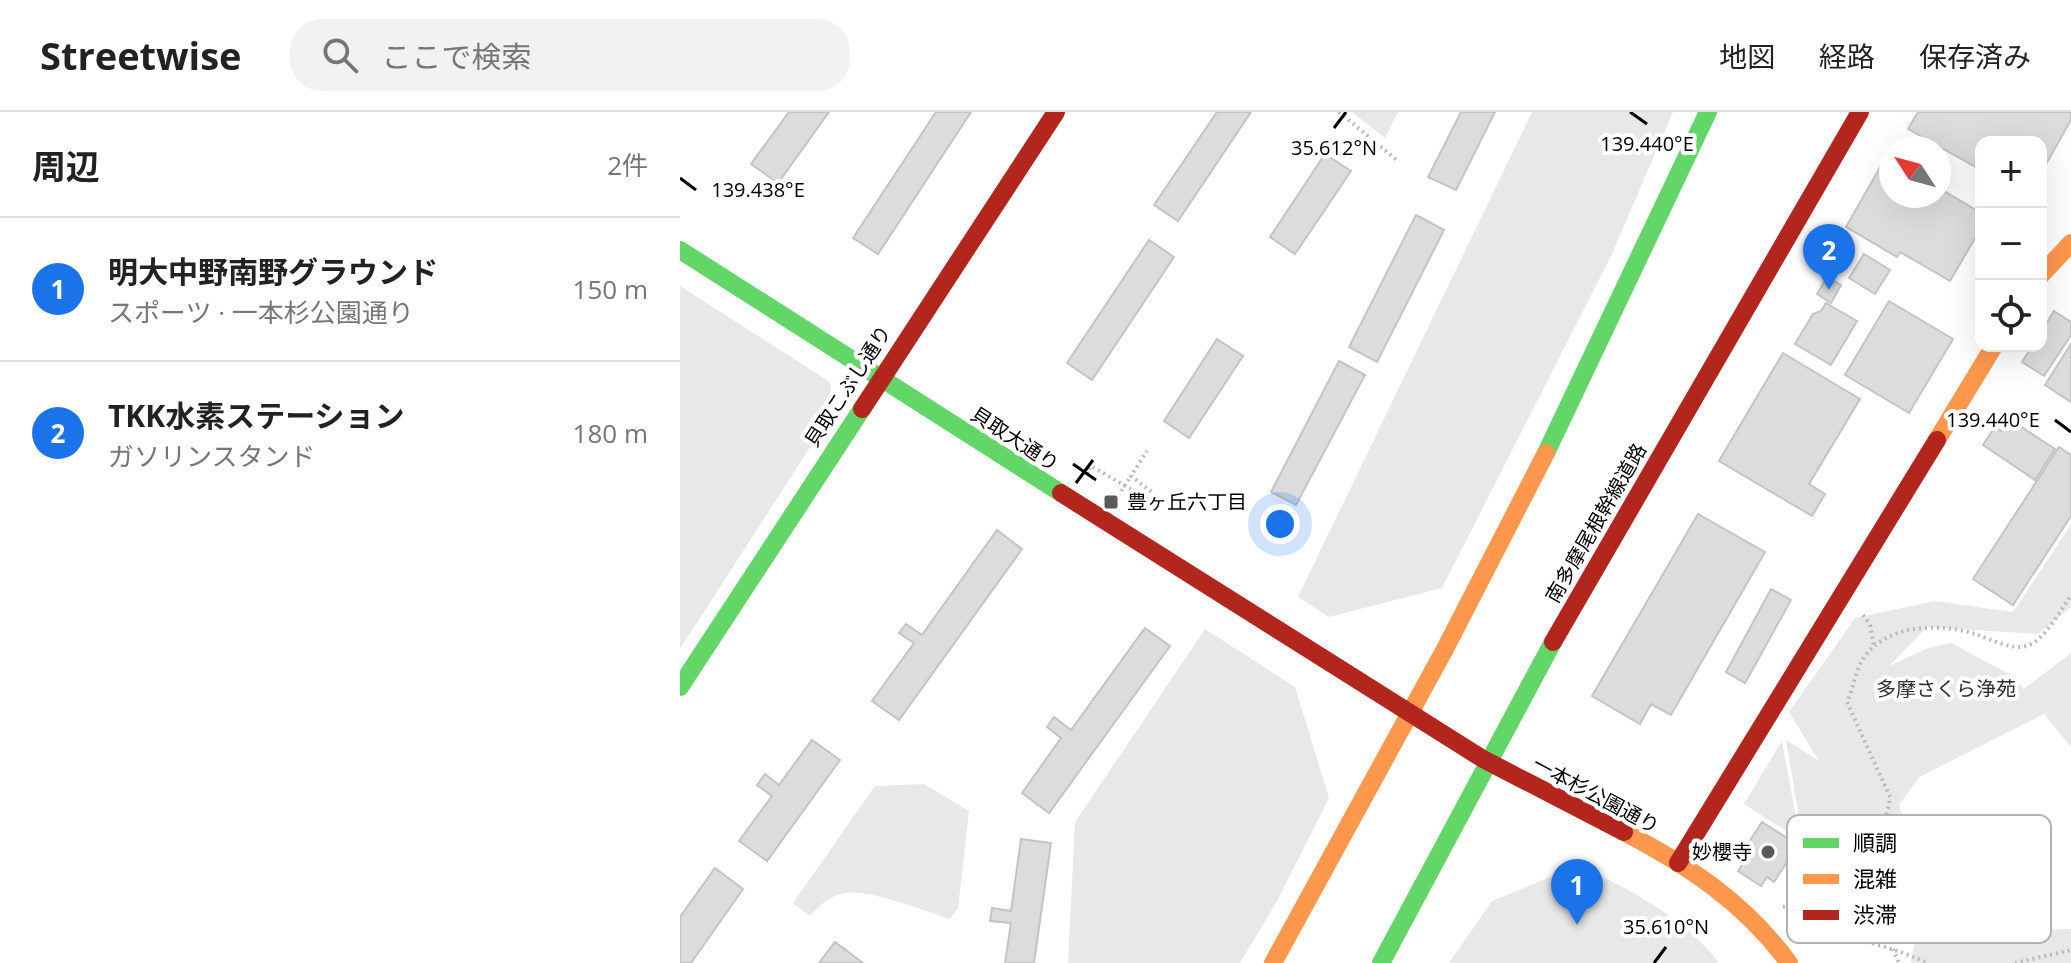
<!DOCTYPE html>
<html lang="ja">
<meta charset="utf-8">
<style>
:root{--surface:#fff;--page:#f2f2f2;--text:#222;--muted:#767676;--line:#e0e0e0;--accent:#1a73e8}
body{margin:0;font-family:"Open Sans","Noto Sans JP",sans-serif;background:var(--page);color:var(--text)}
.controls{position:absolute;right:24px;top:24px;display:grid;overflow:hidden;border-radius:16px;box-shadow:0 8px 32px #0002}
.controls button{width:72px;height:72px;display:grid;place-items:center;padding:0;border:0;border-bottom:2px solid var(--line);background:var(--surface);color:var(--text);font:40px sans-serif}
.compass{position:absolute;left:1199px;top:24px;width:72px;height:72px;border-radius:50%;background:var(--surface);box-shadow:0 8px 32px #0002;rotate:306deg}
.you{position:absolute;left:600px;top:412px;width:28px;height:28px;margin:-20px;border:6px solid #fff;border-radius:50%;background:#1a73e8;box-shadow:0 0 0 12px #1a73e833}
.badge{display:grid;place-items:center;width:52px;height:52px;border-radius:50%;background:var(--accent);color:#fff;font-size:26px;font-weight:700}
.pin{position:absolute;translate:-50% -66px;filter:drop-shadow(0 2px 4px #0008)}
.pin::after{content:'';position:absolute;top:42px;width:28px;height:24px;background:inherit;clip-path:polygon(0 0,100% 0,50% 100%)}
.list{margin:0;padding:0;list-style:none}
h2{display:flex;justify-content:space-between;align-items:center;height:104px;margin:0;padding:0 32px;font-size:34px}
h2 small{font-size:26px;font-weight:400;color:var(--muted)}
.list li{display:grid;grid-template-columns:52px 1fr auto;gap:24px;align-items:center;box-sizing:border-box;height:144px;padding:0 32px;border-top:2px solid var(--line)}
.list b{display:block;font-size:30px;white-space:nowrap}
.list p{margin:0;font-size:26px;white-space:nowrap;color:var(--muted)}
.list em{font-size:26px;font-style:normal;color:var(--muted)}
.icon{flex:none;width:44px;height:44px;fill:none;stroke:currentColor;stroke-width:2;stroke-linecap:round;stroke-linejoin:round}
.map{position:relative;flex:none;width:1391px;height:851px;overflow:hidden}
header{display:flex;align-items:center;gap:48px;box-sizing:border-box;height:112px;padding:0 40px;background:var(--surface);border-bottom:2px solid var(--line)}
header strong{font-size:38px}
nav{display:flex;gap:44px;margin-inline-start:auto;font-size:28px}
.search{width:560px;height:72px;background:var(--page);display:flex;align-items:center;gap:20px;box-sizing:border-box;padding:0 28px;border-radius:32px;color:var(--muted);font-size:30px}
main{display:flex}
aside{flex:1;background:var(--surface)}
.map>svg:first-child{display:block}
</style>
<header>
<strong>Streetwise</strong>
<div class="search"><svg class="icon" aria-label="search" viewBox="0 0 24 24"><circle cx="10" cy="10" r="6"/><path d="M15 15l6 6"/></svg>ここで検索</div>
<nav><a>地図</a><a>経路</a><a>保存済み</a></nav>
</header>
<main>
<aside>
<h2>周辺<small>2件</small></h2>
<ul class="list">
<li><span class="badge">1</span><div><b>明大中野南野グラウンド</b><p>スポーツ · 一本杉公園通り</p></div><em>150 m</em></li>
<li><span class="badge">2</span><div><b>TKK水素ステーション</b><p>ガソリンスタンド</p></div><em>180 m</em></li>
</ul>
</aside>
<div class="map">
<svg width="1391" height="851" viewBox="0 0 1391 851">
<rect width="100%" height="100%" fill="#fff"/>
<g fill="#e8e8e8">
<path d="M672 0H718L705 26Z"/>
<path d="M852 0H993L931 144 762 476 649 505 618 485Z"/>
<path d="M0 174 150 270 154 298 0 537Z"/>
<path d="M1391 413V495L1358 522 1247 515 1209 554 1248 536 1271 531 1331 563 1344 577 1391 541V635L1364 602 1239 665 1219 693 1223 708 1160 750 1143 753 1140 760 1129 763 1106 628 1139 649 1109 600 1175 506 1255 489 1333 500Z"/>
<path d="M525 517 615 575 649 686 596 791 560 851H388L395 710Z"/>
<path d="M1102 629 1120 728 1064 692Z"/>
<path d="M244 672 289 699 278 796 270 807C244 799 184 774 160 782 147 786 139 794 130 804L113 791 195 674Z"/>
<path d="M899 753C950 778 1004 805 1039 851H769L812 789Z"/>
<path d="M1391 817V851H1231L1236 821Z"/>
</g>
<g fill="#dcdcdc" stroke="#c4c4c4" stroke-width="2">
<path d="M109 0H149L98 71 71 52Z"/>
<path d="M256 0H291L198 142 173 126Z"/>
<path d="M537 0H571L498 109 474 93Z"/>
<path d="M781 0H815L776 78 748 65Z"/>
<path d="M1238 0H1391V8L1361 61V30H1301V58L1228 17Z"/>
<path d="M645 42 671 59 615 142 590 125Z"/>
<path d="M1206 45 1211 48V84H1259V76L1301 101V116L1270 169 1220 140 1217 145 1166 115Z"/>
<path d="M736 103 764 118 697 250 669 235Z"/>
<path d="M469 128 494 145 412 268 387 251Z"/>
<path d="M1184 142 1210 158 1195 182 1169 166Z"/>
<path d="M1147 165 1161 173 1151 191 1137 182Z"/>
<path d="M1209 189 1273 227 1229 301 1165 263Z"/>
<path d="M1146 191 1177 209 1151 253 1115 232 1133 202 1141 199Z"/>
<path d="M1374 199 1391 210V223L1364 264 1342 250 1352 234H1361V220Z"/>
<path d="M537 227 563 244 509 326 484 309Z"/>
<path d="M1391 232V290L1365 273Z"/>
<path d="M1103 241 1180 287 1129 372 1145 382 1132 404 1039 349Z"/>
<path d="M659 249 685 263 616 393 591 380Z"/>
<path d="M1329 307 1375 337 1355 368 1303 333 1315 315 1321 319Z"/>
<path d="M1379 335 1391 343V404L1333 493 1293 467Z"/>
<path d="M1018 402 1085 440 991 603 971 592 960 612 912 584Z"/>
<path d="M317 418 342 437 219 608 192 589 234 531 219 521 226 512 242 523Z"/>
<path d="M1091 477 1111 488 1065 571 1046 560Z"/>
<path d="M465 516 490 534 369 701 342 681 381 626 367 615 374 605 391 618Z"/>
<path d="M132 628 160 648 87 749 59 729 92 684 77 673 85 662 99 673Z"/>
<path d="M1082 710 1118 733 1094 770 1087 765 1081 774 1058 759 1064 750 1058 747Z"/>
<path d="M341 727 371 731 354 851H325L331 811 310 809 312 796 331 799Z"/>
<path d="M35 756 63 777 11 851H0V805Z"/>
<path d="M155 830 183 851H139Z"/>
</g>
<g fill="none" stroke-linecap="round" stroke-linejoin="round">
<g stroke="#b8b8b8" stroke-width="4" stroke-dasharray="2 4" stroke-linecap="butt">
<path d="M659 0 719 50"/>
<path d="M413 366 407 361 411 354 473 390 477 384 451 364 467 339"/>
<path d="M438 384 451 364"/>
<path d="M1183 503 1190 513 1194 534"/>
<path d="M1103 795 1165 777C1183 749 1206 719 1210 685L1167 590C1174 575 1175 558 1185 544 1209 511 1264 511 1298 523 1312 528 1332 538 1346 534 1364 530 1380 498 1391 484"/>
<path d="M1127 828C1165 819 1213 836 1248 851"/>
<path d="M1213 837 1219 851"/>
<path d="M1335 851 1391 838"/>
</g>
<g stroke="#63d668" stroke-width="18">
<path d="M0 138 381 381"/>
<path d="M866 341 1028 0"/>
<path d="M0 575 182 297"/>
<path d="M701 851 873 530"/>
</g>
<g stroke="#ff974d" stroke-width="18">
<path d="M1361 163 1391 131"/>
<path d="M1257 328 1314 234"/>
<path d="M944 720C1009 754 1065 791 1109 851"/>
<path d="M593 851 765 537 866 341"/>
</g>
<g stroke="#b3261e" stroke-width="18">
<path d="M182 297 376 0"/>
<path d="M381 381 803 647 944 720"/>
<path d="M873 530 1180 0"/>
<path d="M998 751 1257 328"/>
</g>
</g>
<path fill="none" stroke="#000" stroke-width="3" d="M950 0 967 12M654 16 666 0M0 66 16 78M1375 308 1391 320M393 352 416 368M396 371 413 348M974 851 986 835"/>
<g fill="#595959" stroke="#fff" stroke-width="3">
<rect x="423" y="382" width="16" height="16" rx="4"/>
<circle cx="1088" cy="740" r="8"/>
</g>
<g text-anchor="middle" stroke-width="8" stroke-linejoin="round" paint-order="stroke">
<g font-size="20" fill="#000" stroke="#fff">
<text transform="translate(168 274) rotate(-57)" y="7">貝取こぶし通り</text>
<text transform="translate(335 327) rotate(33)" y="7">貝取大通り</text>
<text transform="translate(916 411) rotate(-60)" y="7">南多摩尾根幹線道路</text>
<text transform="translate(916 683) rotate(28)" y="7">一本杉公園通り</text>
</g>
<g font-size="20" fill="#000" stroke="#fff" text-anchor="start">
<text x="447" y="397">豊ヶ丘六丁目</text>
<text x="1072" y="747" text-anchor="end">妙櫻寺</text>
</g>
<g font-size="20" fill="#2d2d2d" stroke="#fff">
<text x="1266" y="584">多摩さくら浄苑</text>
</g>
</g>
<rect x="1107" y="703" width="264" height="128" rx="12" fill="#fff" stroke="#b2b2b2" stroke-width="2"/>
<rect x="1123" y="726" width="36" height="10" fill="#63d668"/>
<rect x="1123" y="762" width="36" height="10" fill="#ff974d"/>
<rect x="1123" y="798" width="36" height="10" fill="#b3261e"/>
<g font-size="22" fill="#000">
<text x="1173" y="739">順調</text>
<text x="1173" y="775">混雑</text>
<text x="1173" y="811">渋滞</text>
</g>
<g font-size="20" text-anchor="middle" fill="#000" stroke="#fff" stroke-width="8" stroke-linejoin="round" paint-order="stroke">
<text x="967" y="39">139.440°E</text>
<text x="654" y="43">35.612°N</text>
<text x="78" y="85">139.438°E</text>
<text x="1313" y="315">139.440°E</text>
<text x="986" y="822">35.610°N</text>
</g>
</svg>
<div class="controls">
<button>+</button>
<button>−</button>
<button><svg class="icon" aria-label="locate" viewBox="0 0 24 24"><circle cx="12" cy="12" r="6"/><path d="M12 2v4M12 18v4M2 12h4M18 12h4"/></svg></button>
</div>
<svg class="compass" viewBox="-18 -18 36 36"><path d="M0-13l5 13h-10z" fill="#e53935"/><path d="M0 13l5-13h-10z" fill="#767676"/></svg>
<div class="you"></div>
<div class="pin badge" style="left:897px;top:813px">1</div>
<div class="pin badge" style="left:1149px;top:178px">2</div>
</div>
</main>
